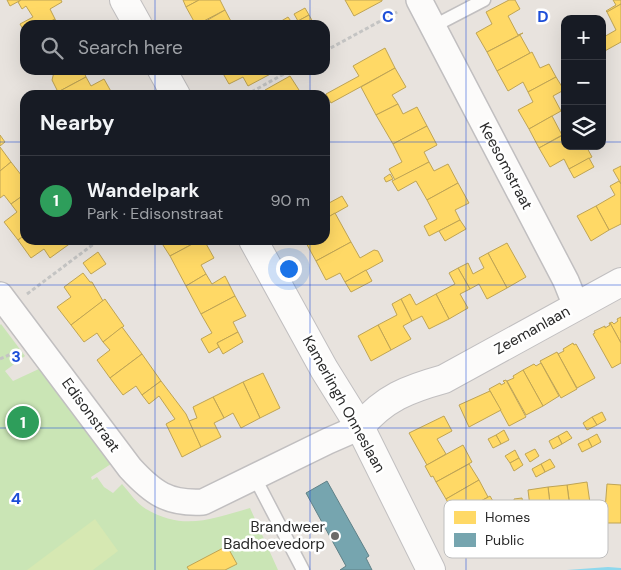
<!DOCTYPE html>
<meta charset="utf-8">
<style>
:root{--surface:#171b24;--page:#242831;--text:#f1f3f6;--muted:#9ea1a6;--line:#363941;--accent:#db2777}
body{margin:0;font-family:"DM Sans",sans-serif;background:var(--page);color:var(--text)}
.controls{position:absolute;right:15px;top:15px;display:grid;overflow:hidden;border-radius:10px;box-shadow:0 5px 20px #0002}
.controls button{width:45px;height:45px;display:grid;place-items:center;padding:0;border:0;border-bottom:1px solid var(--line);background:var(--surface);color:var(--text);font:25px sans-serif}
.you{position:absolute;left:288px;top:268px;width:18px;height:18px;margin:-12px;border:4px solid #fff;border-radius:50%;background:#1a73e8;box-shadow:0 0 0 8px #1a73e833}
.badge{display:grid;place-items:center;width:32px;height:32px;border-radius:50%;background:var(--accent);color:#fff;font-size:16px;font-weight:700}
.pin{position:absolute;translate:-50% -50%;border:2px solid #fff;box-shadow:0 1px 5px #0006}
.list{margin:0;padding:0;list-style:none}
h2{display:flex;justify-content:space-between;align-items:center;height:65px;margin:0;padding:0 20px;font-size:21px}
h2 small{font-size:16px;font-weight:400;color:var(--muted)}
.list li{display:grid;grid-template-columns:32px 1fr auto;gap:15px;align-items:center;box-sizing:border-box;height:90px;padding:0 20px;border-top:1px solid var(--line)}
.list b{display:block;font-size:19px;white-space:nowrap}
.list p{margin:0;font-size:16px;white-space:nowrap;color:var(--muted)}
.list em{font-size:16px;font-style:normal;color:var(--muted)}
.icon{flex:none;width:28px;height:28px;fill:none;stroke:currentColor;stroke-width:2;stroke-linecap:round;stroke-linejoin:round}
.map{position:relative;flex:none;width:621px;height:570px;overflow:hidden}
.search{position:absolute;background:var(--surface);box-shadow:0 5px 20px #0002;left:20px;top:20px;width:310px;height:55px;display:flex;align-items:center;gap:12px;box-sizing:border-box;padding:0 18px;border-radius:15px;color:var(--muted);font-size:19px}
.panel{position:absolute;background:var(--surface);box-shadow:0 5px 20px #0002;left:20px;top:90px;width:310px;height:155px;border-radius:15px}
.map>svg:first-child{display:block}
</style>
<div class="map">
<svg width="621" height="570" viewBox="0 0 621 570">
<rect width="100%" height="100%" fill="#e8e3de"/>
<path fill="#cae5b5" d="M1 324 25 356 5 371 13 381 41 368 111 464 91 477 92 480 97 477 104 487 113 493 122 484C129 492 137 504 146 509 183 531 212 519 250 508L278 570H0V325Z"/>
<path fill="#d6e8b2" d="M95 519 118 551 93 570H27Z"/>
<path fill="#8ed8ed" d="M608 567 621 568V570H567Z"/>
<g fill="#ffd966" stroke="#bfa454">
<path d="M7 0H21L10 6Z"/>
<path d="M21 0H61L62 2 50 9 55 19 44 25H25V33L20 24 33 17 26 6 22 9 18 2Z"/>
<path d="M183 0H199L186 7Z"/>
<path d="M199 0H220L225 10 196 25 186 7Z"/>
<path d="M345 0H382V1L354 16Z"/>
<path d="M509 0H515L520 9 508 16 518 35 523 33 487 52 476 33 492 24 486 12Z"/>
<path d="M613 0H621V4L607 12 606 11 616 5Z"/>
<path d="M621 4V42L603 52 602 38 616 30 607 12Z"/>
<path d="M305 8 309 15 298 21 294 14Z"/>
<path d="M225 10 233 25H199Z"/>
<path d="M309 15 313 22 307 25H300L298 21Z"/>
<path d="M288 17 293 24 279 25 278 23Z"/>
<path d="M55 19 58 25H44Z"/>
<path d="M520 35 530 53 497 71 487 52Z"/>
<path d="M385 48 395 68 331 103 326 94 359 76 353 66Z"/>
<path d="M532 52 540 68 549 64 556 77 528 92 523 82 508 91 497 71Z"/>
<path d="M395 68 406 87 392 95 398 104 376 115 361 87Z"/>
<path d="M53 70H83L86 77 58 92 52 80 54 72Z"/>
<path d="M221 70H278L248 86 243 77 229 84Z"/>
<path d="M290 76 299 90 290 95H267L265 90Z"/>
<path d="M86 77 91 86 104 79 113 95H60L58 92Z"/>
<path d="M556 77 564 90 553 96 561 111 529 129 518 110 533 102 528 92Z"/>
<path d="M398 104 403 114 417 107 427 126 393 144 376 115Z"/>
<path d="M552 116 562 135 539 148 529 129Z"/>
<path d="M427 126 437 145 424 152 429 162 395 180 389 169 402 162 393 144Z"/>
<path d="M565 134V146H586L592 157 569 169 564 159 550 167 539 148Z"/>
<path d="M0 135 5 142 0 146Z"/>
<path d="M0 147 11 162 0 171Z"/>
<path d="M589 158 594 167 574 178 569 169Z"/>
<path d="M11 162 25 180V194L11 204 4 195 0 198V171Z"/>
<path d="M429 162 434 171 448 164 458 183 427 200 416 181 398 191 392 181Z"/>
<path d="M621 166V184L613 170Z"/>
<path d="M390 174 393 179 386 182 384 178Z"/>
<path d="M619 181 621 184V224L609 230 596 206 615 195 610 186Z"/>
<path d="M458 183 469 203 455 210 460 220 429 236 424 226 437 219 427 200Z"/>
<path d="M25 194V235L18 240 4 222 17 212 11 204Z"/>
<path d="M325 195 329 203 342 196 348 206 325 219Z"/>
<path d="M596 206 609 230 591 241 577 216Z"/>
<path d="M335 213 351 242 316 261 305 241 325 240V219Z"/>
<path d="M460 220 466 229 445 241 439 231Z"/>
<path d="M25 235V240H75L50 258 44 249 31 258 18 240Z"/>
<path d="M155 240H200L170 256 161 242Z"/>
<path d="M200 240H204L214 258 201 265 206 274 186 286 170 256Z"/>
<path d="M351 242 360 258 374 250 378 251 383 261 345 282 340 273 326 280 316 261Z"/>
<path d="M507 243 526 277 507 288 488 253Z"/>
<path d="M98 252 106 264 91 274 83 263Z"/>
<path d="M488 253 507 288 487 299 479 284 470 289 458 268 468 263 473 274 484 268 479 258Z"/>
<path d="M458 268 470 289 460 294 468 308 449 319 436 294 455 284 449 273Z"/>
<path d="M366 270 372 281 351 292 345 282Z"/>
<path d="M83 273 90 282H92L103 301 71 325 57 307 71 297 64 287Z"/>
<path d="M206 274 212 284 225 276 235 296 201 314 186 286Z"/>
<path d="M410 294 416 305 436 294 449 319 429 329 422 316 412 321 401 299Z"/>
<path d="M235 296 246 316 233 322 238 332 217 343 219 347 209 353 201 339 212 333 201 314Z"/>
<path d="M105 299 124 326 103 342 97 333 84 342 71 325Z"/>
<path d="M401 299 412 321 403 326 411 339 391 350 378 325 397 315 392 304Z"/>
<path d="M621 317V343L610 323 612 322 614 324 618 321 617 319Z"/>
<path d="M609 323H610L621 343V363L612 368 593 334 595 333 594 331 605 326V328L610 325Z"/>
<path d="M378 325 391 350 371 361 358 336Z"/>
<path d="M122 327 142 354 110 378 97 360 110 350 103 342Z"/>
<path d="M238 332 243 342 223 354 217 343Z"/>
<path d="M573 343 574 345 576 344 595 378 577 388 558 354 564 351 563 349Z"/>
<path d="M557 352 577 389 561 398 540 361Z"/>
<path d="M142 354 161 381 142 395 136 386 123 395 110 378Z"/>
<path d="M541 363 559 396 543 406 523 370 534 364 536 366Z"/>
<path d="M523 370 543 406 526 415 507 381 514 378 513 376Z"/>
<path d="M263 373 280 408 260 418 243 382Z"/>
<path d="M506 380 526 417 509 426 489 389 500 383 501 385 505 383 503 381Z"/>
<path d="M161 381 186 414 201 447 182 457 166 424 175 419 159 396 149 404 142 395Z"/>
<path d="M243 382 260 418 241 428 233 413 224 418 213 397Z"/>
<path d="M490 391 501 410 469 427 459 405Z"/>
<path d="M213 397 224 418 214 423 221 437 201 447 189 421 197 418 193 407Z"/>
<path d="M602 412 606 420 597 425 592 417Z"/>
<path d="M444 416 452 431 437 439 446 454 427 465 409 433Z"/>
<path d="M592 417 597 425 587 430 583 423Z"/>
<path d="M504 430 509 440 501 444 496 435Z"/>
<path d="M567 431 572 438 562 444 558 436Z"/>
<path d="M597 434 601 442 592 447 588 439Z"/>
<path d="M496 435 501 444 493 448 488 439Z"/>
<path d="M558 436 562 444 553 449 549 441Z"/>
<path d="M588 439 592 447 582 452 578 444Z"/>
<path d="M463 445 472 462 436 482 433 476 431 477 425 466Z"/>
<path d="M535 449 539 456 530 462 525 454Z"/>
<path d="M515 450 519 458 510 463 505 456Z"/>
<path d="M519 458 523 465 514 471 510 463Z"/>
<path d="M550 459 555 467 545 472 541 464Z"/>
<path d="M469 464 479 480 446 499 436 482Z"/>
<path d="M541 464 545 472 536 477 532 469Z"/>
<path d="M479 480 488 497 455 516 446 499Z"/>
<path d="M587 482 593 524 573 527 567 485Z"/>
<path d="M607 484 621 485V523H604Z"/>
<path d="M567 485 572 524 553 527 548 487Z"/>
<path d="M548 487 553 529 533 532 528 490Z"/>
<path d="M490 496 500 513 464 533 461 527 459 528 453 517Z"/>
<path d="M522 498 524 509 515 510 514 499Z"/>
<path d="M227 546 237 564 225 570H189L187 567Z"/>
</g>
<path fill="#76a5af" stroke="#5f8087" d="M327 481 369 556 366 558 372 570H340L346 566 306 493Z"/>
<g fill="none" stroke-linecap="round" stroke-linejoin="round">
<defs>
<g id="service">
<path d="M434 26 484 0"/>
<path d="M255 478 303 570"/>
</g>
<g id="minor">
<path d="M419 0 566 281 576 306"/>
<path d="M0 295 130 468C153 493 168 504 203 502L328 441 360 427"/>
</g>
<g id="tertiary">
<path d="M124 0 138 25"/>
<path d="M162 70 176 95"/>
<path d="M253 240 324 369 360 427 431 570"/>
<path d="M360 427C384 398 408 389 444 379L621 282"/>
</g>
</defs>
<use href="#service" stroke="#c1bfc0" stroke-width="15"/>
<use href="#minor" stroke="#c1bfc0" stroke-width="28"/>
<use href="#tertiary" stroke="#c1bfc0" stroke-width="30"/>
<g stroke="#c4c4c3" stroke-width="3" stroke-dasharray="4 2.5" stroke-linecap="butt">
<path d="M325 51 399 11"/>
<path d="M246 95 291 70"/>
<path d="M27 294 99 240"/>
<path d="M0 359 13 353"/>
</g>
<use href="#service" stroke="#fcfbfa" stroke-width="12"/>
<use href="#minor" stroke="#fcfbfa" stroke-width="25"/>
<use href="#tertiary" stroke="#fcfbfa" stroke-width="28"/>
</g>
<path fill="none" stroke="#1d4ed8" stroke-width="1" stroke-opacity="0.55" d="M155 0V25M310 0V25M466 0V570M155 70V95M310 70V95M0 142H25M325 142H565M602 142H621M155 240V570M310 240V570M0 285H621M0 428H621"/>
<circle fill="#6c6a68" stroke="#fff" stroke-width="2" cx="335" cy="536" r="5"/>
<g text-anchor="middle" stroke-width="5" stroke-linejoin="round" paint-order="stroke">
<g font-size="15" fill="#292929" stroke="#fff">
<text transform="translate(506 166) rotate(62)" y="5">Keesomstraat</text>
<text transform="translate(532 330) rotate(-29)" y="5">Zeemanlaan</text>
<text transform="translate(344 404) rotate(61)" y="5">Kamerlingh Onneslaan</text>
<text transform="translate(91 415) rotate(54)" y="5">Edisonstraat</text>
</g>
<g font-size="15" fill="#292929" stroke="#fff" text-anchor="end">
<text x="325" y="532">Brandweer<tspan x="325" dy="17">Badhoevedorp</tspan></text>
</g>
</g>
<rect x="444" y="500" width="164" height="58" rx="8" fill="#fff" stroke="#bfbfbf" stroke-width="1"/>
<rect x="454" y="511" width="22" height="13" fill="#ffd966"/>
<rect x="454" y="533" width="22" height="14" fill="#76a5af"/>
<g font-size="14" fill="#292929">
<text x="485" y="522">Homes</text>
<text x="485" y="545">Public</text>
</g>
<g font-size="16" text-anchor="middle" font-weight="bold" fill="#1d4ed8" stroke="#fff" stroke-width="5" stroke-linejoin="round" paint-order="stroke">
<text x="388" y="22">C</text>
<text x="543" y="22">D</text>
<text x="16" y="362">3</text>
<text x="16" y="504">4</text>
</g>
</svg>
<div class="controls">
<button>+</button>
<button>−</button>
<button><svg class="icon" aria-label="layers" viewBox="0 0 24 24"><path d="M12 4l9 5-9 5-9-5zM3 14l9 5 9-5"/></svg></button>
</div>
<div class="you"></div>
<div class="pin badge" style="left:23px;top:422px;background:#2e9e5b">1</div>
<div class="search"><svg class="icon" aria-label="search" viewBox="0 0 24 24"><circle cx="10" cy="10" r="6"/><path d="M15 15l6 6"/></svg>Search here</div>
<section class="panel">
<h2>Nearby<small></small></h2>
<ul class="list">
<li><span class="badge" style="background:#2e9e5b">1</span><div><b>Wandelpark</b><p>Park · Edisonstraat</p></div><em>90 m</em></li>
</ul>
</section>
</div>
